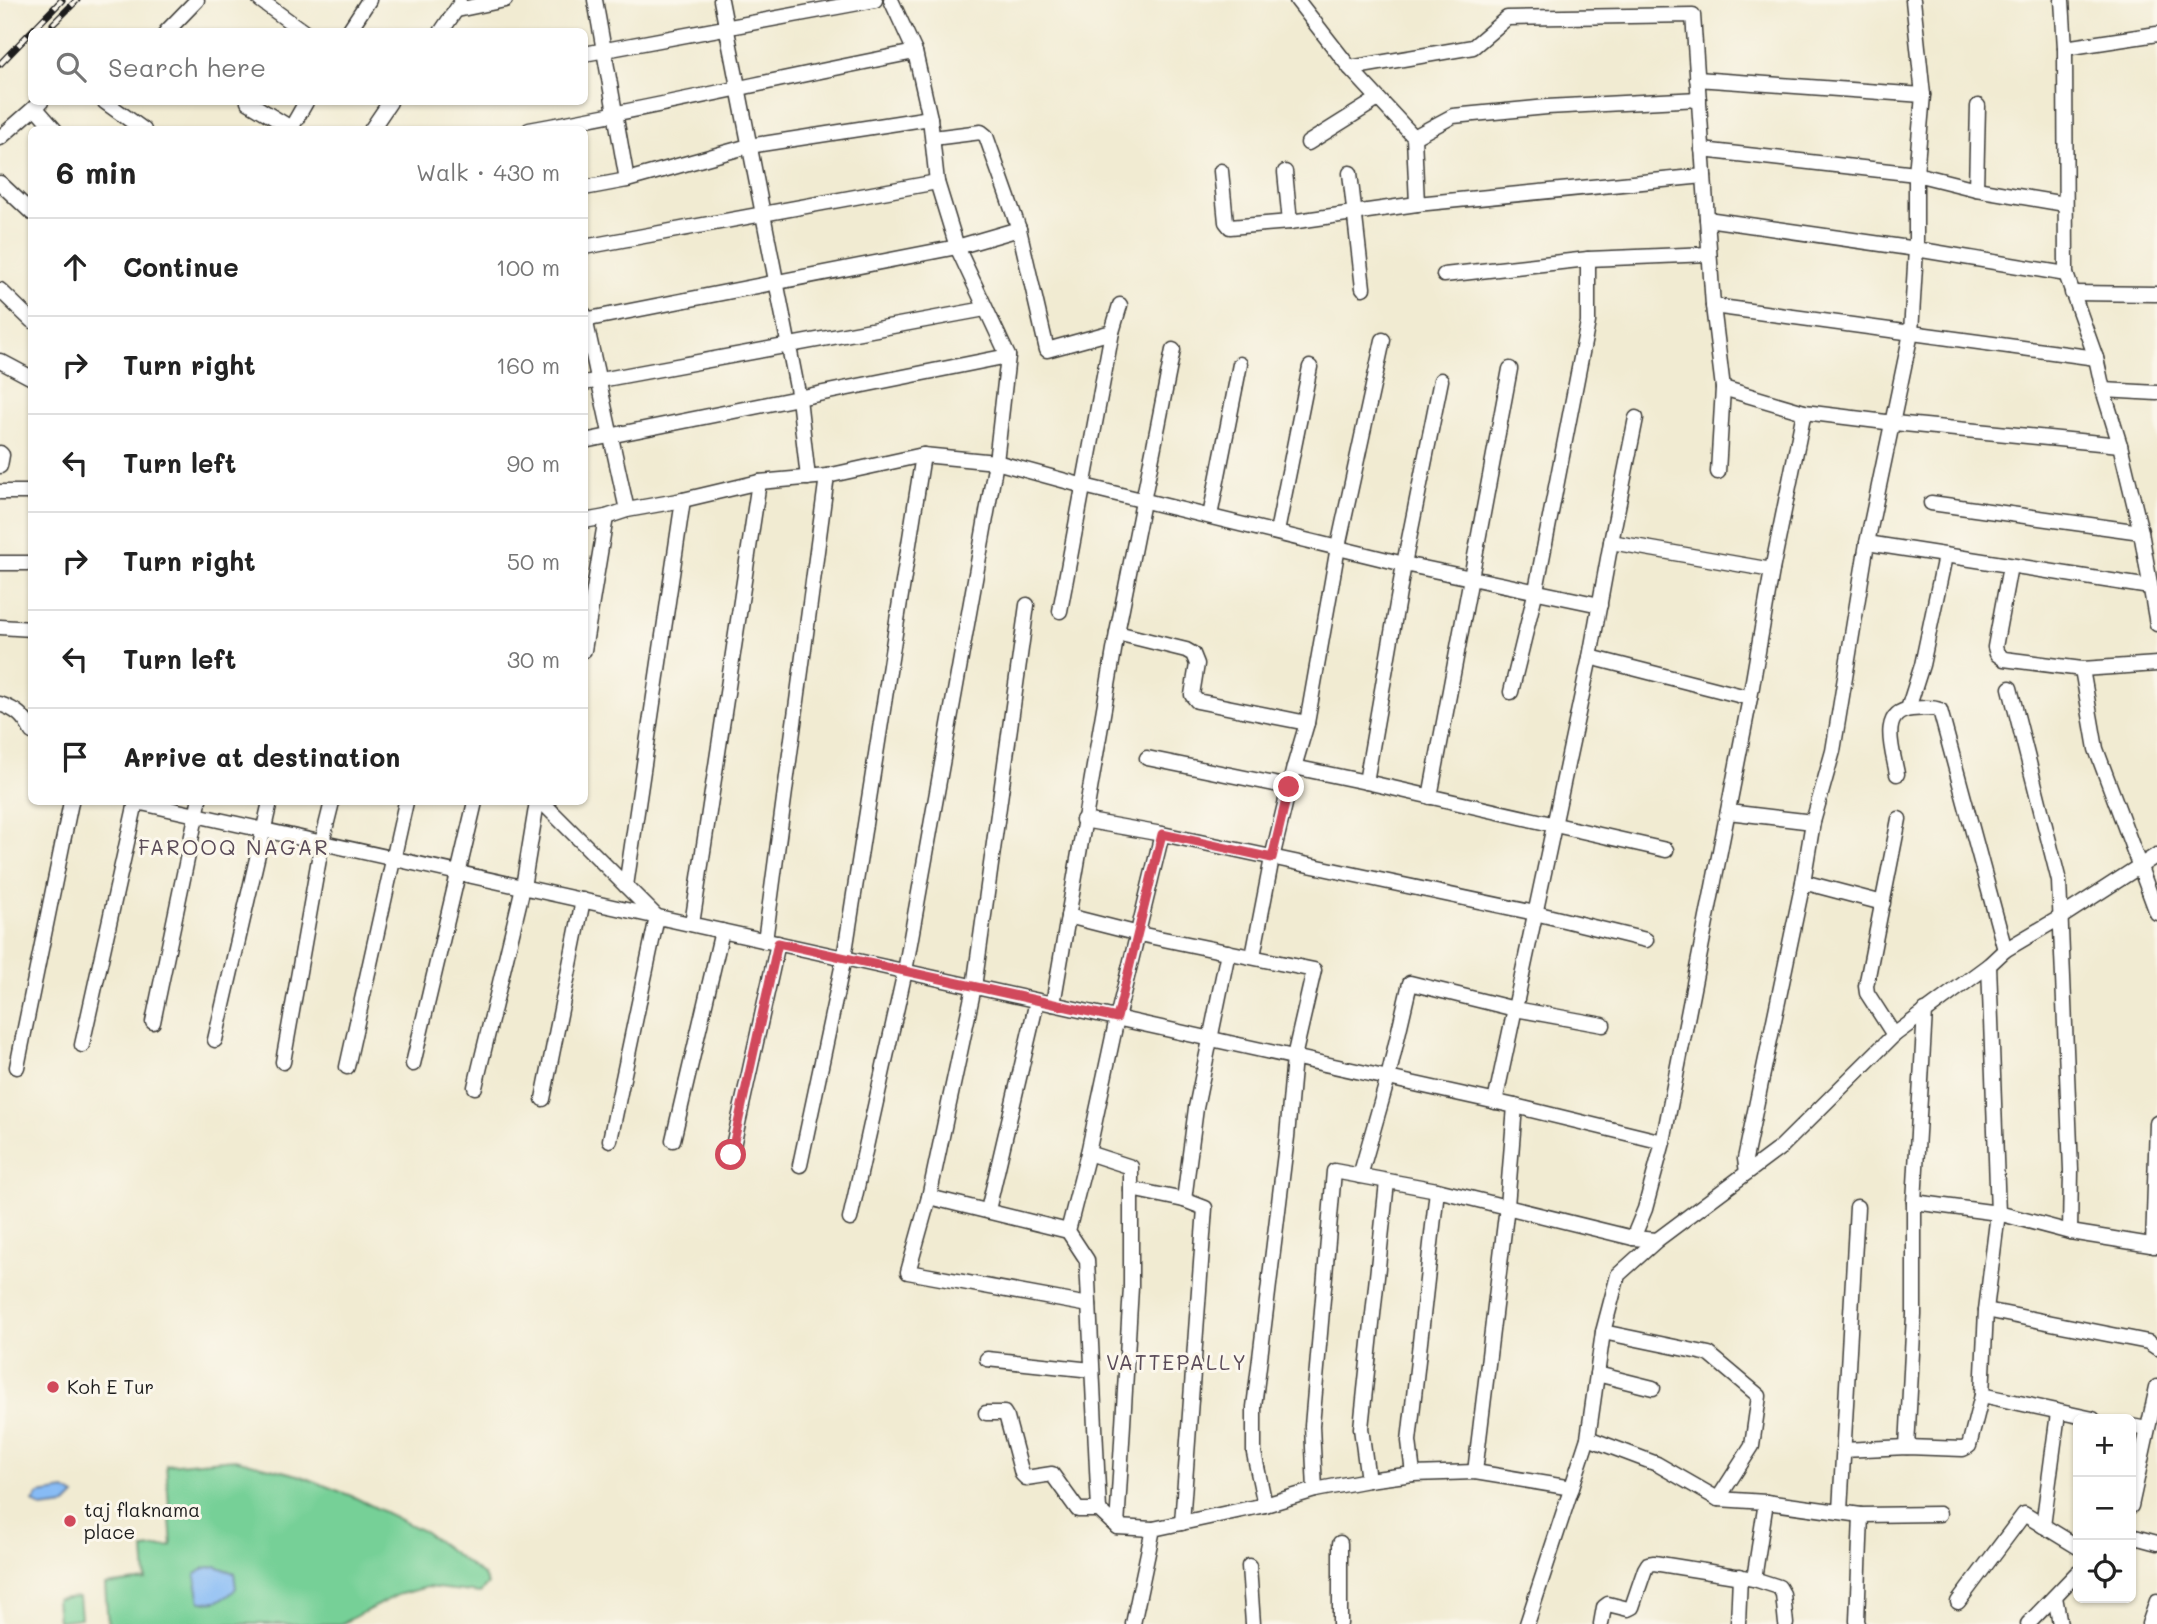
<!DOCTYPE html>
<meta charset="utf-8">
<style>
:root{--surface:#fff;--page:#f2f2f2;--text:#222;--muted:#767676;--line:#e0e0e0}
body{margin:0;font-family:Mali,sans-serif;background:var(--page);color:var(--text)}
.controls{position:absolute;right:21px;bottom:21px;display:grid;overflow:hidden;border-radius:10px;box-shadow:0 2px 5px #0004}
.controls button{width:63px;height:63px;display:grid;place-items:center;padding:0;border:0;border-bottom:2px solid var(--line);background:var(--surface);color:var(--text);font:35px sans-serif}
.stop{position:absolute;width:21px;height:21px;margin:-16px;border:5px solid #d1495b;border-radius:50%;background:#fff}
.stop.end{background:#d1495b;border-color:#fff;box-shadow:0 2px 7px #0008}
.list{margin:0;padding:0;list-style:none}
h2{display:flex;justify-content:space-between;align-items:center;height:91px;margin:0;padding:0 28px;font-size:30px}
h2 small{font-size:23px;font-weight:400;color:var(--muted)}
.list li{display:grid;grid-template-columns:46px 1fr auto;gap:21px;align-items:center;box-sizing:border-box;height:98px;padding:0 28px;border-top:2px solid var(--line)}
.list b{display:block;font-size:26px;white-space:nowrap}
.list em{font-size:23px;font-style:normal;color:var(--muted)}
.icon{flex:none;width:38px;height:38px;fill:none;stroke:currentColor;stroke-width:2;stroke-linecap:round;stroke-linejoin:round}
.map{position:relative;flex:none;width:2157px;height:1624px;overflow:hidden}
.search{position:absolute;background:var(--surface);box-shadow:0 2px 5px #0004;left:28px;top:28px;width:560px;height:77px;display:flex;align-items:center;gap:18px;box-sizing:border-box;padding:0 24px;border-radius:10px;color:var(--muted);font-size:26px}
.panel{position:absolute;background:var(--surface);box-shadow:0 2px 5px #0004;left:28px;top:126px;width:560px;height:679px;border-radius:10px}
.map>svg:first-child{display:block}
</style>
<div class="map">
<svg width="2157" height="1624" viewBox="0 0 2157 1624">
<rect width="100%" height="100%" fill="#fbf7ec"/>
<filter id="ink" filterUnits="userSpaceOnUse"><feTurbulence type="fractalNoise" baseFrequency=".0143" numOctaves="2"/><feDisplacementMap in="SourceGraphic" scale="14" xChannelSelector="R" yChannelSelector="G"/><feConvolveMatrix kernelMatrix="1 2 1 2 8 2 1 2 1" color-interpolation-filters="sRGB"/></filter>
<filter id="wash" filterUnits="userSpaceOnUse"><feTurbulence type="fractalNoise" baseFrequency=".00686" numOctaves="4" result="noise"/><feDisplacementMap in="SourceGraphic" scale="28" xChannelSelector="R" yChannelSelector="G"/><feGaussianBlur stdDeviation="1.57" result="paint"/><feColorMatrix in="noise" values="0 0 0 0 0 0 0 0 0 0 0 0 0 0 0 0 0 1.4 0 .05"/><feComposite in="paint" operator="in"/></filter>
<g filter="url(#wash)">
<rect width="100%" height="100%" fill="#f1ebd2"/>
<g fill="#76d097" stroke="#49765a" stroke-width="2">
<path d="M235 1459 298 1475 354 1497 425 1532 484 1576 488 1584 480 1593 427 1587 397 1595 341 1624H108L105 1585 146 1580 144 1549 172 1546 166 1465Z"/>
<path d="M79 1597 81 1618 58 1621 56 1599Z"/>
</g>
<g fill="#87bbf5" stroke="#526c88" stroke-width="2">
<path d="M65 1490 75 1496 66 1505 41 1508 33 1502 39 1494Z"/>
<path d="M216 1566 234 1573 236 1588C226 1601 215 1602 200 1602L195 1575 205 1568Z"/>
</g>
</g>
<g filter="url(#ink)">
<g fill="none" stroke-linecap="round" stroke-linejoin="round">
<defs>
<g id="minor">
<path d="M260 0 304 32"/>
<path d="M595 0 627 180"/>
<path d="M721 0 799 398 808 478"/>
<path d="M1297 0 1350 68 1473 47 1507 18 1693 15 1713 306 1723 388 1718 472"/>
<path d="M2062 0 2065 48 2066 274 2096 358 2103 390 2120 445 2141 532 2157 624"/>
<path d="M457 10 505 0"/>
<path d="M166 32 197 0"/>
<path d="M348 32 369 0"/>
<path d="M441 32 460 4"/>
<path d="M2065 48 2157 34"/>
<path d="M584 54 875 0"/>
<path d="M1350 68 1414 137 1417 204 1704 176"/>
<path d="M1697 79 1923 95"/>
<path d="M105 102 144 130"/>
<path d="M248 102 291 128"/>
<path d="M35 107 55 130"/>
<path d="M290 130 306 102"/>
<path d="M371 130 390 102"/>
<path d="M529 130C658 107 786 77 915 52"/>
<path d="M1414 137 1453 116 1547 107 1699 99"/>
<path d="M0 138 41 102"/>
<path d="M933 138 981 132 986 136 1019 229 1047 350 1112 332"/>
<path d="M1308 143 1378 99"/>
<path d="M1702 150 1916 174 1976 189 2065 204"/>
<path d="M1221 171 1226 222 1230 227 1290 222 1417 204"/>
<path d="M1285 172 1290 222"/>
<path d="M1350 173 1363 288"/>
<path d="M0 183 32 213"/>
<path d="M584 188 627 180 749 146 930 118"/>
<path d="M1976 189 1978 106"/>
<path d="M1707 219 1916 249 2066 274"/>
<path d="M584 247 937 182"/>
<path d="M1444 275 1588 259 1709 254"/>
<path d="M0 290 32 321"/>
<path d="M2072 293 2157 294"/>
<path d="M1713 306 2096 358"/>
<path d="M584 314 627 510"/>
<path d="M584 320 957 247 1019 229"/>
<path d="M0 361 32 378"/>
<path d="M584 383 985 309"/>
<path d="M1723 388 1804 412 1894 423 2120 445"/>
<path d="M2103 390 2157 393"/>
<path d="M584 441 1008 356"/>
<path d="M0 453 2 455 0 466"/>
<path d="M0 492H32"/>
<path d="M1931 503 2141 532"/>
<path d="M1210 516 1240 364"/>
<path d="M584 521 606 517 627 510 683 500 759 482 827 476 923 455 996 462 1084 486 1404 564 1600 605"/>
<path d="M1277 532 1310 367"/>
<path d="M1611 542 1772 570"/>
<path d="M1867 543 2150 587"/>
<path d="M0 563H32"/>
<path d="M2010 566 1995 647 1997 654 2004 659 2082 669 2157 664"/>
<path d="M1027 605 974 987 929 1197 908 1272 1089 1305"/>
<path d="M1060 611 1112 332 1120 305"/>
<path d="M0 627 32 629"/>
<path d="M1117 633 1186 650 1193 654 1197 664 1192 695 1197 701 1307 723"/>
<path d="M584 650 606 517"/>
<path d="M1590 657 1750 698"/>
<path d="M2082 669 2096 749 2157 913"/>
<path d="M2010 688 2059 881 2071 1170 2070 1232"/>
<path d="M1511 692 1536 590 1588 322V259"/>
<path d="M0 704C17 710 24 716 32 732"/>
<path d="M1908 709 1922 665 1945 556"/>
<path d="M1147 758 1289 787"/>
<path d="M1294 767 1366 782 1666 850"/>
<path d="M1897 774C1893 751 1878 712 1912 709 1922 708 1932 707 1940 710L2005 950"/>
<path d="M1366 782 1404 564 1441 380"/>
<path d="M1430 797 1510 369"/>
<path d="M137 802 1515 1106 1663 1142"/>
<path d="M542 802 657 917 610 1140"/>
<path d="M1728 812 1813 822"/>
<path d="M1083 820 1162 834 1535 913 1646 940"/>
<path d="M1803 882 1883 903"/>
<path d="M626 886 683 500"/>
<path d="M1068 916 1139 934 1314 970 1294 1057 1287 1137 1254 1407V1453L1265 1505"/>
<path d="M692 924 759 482"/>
<path d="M765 941 827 476"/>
<path d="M1253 956 1272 858 1294 767 1307 723 1338 547 1383 340"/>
<path d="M1053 1004 1117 633 1173 350"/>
<path d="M153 1022 199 802"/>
<path d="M1894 1035 1867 993 1866 986 1899 819"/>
<path d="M215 1040 270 802"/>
<path d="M82 1045 136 802"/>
<path d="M283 1062 322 842 332 802"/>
<path d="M413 1064 475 802"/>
<path d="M17 1067 71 802"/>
<path d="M347 1067 406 802"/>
<path d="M475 1087 523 887 537 802"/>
<path d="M543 1099 583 900"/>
<path d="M1495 1102 1590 657 1611 542 1636 418"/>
<path d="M673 1140 722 931"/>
<path d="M1088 1153 1131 1167V1287L1117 1527"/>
<path d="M731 1155 778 943"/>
<path d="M800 1165 844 958 923 455"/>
<path d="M1747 1172 1745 1159 1803 882 1813 822 1833 751 1867 543 1911 333 1916 249V174L1923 95 1913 0"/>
<path d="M1360 1176 1388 1078 1410 983 1515 1009 1603 1025"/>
<path d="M1131 1189 1184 1200"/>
<path d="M929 1197 1068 1231"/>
<path d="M1914 1202 1998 1213 2070 1232 2157 1246"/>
<path d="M988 1210 1037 1001"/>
<path d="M850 1219 905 971 996 462 1008 356 957 247 937 182 930 118 915 52 891 0"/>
<path d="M1633 1238 1645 1209 1663 1142 1750 698 1772 570 1804 412"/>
<path d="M2153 1246 2157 1123"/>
<path d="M1986 1310 2148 1342 2157 1348"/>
<path d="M987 1359 1092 1370"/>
<path d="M1597 1374 1653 1388"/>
<path d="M1982 1395 2093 1419"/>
<path d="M986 1413H1004L1007 1418 1022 1474 1026 1478 1052 1474 1078 1510H1099"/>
<path d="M2131 1426 2147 1429"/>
<path d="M1588 1438 1657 1464 1718 1499 1752 1446 1759 1396 1709 1354 1603 1332"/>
<path d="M1907 1447 1914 1315V1202L1925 1011"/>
<path d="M1843 1450 1907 1447 1963 1449 1969 1446 1982 1395 1986 1310 1998 1213 1989 965"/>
<path d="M1475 1472 1507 1206 1515 1106"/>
<path d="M1413 1474 1409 1441 1437 1190"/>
<path d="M1368 1480 1361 1428 1387 1182"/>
<path d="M1315 1490 1312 1426 1334 1171 1437 1190 1633 1238 1657 1240"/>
<path d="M1718 1499 1766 1502 1861 1515 1939 1514"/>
<path d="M2131 1506 2157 1387"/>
<path d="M1840 1511 1857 1207"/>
<path d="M1182 1523 1205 1208 1184 1200 1196 1108 1228 952"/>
<path d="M2043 1526 2058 1413"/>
<path d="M1153 1529 1117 1527 1099 1510 1087 1260 1068 1231 1088 1153 1117 1018 1162 834"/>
<path d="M2131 1536 2157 1543"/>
<path d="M1340 1543V1624"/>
<path d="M1249 1566 1253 1624"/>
<path d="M1754 1579 1766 1502"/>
<path d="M2055 1597 2060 1624"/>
<path d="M1958 1602 2024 1514 2078 1547"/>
<path d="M1133 1624 1153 1529 1265 1505 1315 1490 1368 1480 1413 1474 1475 1472 1572 1488"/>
<path d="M1527 1624 1588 1438 1603 1332 1618 1275 1657 1240 1780 1148 1894 1035 1989 965 2005 950 2061 917 2157 855"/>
<path d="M1601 1624 1604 1607 1608 1604 1628 1609 1632 1607 1645 1569 1648 1564 1654 1563 1754 1579 1779 1587 1783 1594 1786 1624"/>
<path d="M1738 1624 1740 1576"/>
<path d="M1858 1624 1857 1621 1861 1515"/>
<path d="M2028 1624 2078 1572"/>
<path d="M2149 1624 2157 1601"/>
</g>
</defs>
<use href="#minor" stroke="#3c3b37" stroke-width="17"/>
<use href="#minor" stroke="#fff" stroke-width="14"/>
<defs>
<g id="rail">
<path d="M53 24 77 0"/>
<path d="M0 64 62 0"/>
</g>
</defs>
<use href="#rail" stroke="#1c1c1c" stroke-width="7"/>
<use href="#rail" stroke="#fbf7ec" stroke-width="4.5" stroke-dasharray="13" stroke-linecap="butt"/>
</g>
</g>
<g fill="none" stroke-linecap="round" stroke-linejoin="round" filter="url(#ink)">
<path stroke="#d1495b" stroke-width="9" d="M731 1155 778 943 1117 1018 1162 834 1272 858 1289 787"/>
</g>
<g fill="#d1495b" stroke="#fbf7ec" stroke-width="2.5">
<circle cx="53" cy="1387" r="7"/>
<circle cx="70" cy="1521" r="7"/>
</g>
<g text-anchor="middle" stroke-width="6" stroke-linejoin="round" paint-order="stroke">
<g font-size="19" fill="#1c1c1c" stroke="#fbf7ec" text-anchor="start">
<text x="67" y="1394">Koh E Tur</text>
<text x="84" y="1517">taj flaknama<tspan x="84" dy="22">place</tspan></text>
</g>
<g font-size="21" letter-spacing="2" fill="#5a4b58" stroke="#fbf7ec">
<text x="234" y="855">FAROOQ NAGAR</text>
<text x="1177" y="1370">VATTEPALLY</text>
</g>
</g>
</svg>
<div class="controls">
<button>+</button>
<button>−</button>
<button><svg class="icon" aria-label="locate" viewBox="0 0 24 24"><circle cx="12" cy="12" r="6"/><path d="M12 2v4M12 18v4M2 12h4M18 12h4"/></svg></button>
</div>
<div class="stop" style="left:731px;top:1155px"></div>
<div class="stop end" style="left:1289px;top:787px"></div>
<div class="search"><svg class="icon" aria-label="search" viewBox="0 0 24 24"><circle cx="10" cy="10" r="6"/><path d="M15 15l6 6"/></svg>Search here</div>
<section class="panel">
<h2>6 min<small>Walk · 430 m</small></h2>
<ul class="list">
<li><svg class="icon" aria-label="ahead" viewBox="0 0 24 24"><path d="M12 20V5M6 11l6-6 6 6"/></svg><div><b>Continue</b></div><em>100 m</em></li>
<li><svg class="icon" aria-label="right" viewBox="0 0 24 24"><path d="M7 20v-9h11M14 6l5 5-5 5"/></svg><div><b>Turn right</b></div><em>160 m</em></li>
<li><svg class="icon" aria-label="left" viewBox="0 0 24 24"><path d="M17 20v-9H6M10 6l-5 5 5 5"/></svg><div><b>Turn left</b></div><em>90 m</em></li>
<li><svg class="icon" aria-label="right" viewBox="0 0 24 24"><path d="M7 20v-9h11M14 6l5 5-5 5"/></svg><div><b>Turn right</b></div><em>50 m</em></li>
<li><svg class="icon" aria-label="left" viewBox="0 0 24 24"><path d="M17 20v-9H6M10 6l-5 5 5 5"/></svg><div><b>Turn left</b></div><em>30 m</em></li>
<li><svg class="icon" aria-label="arrive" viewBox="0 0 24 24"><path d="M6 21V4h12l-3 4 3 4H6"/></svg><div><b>Arrive at destination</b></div></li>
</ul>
</section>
</div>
